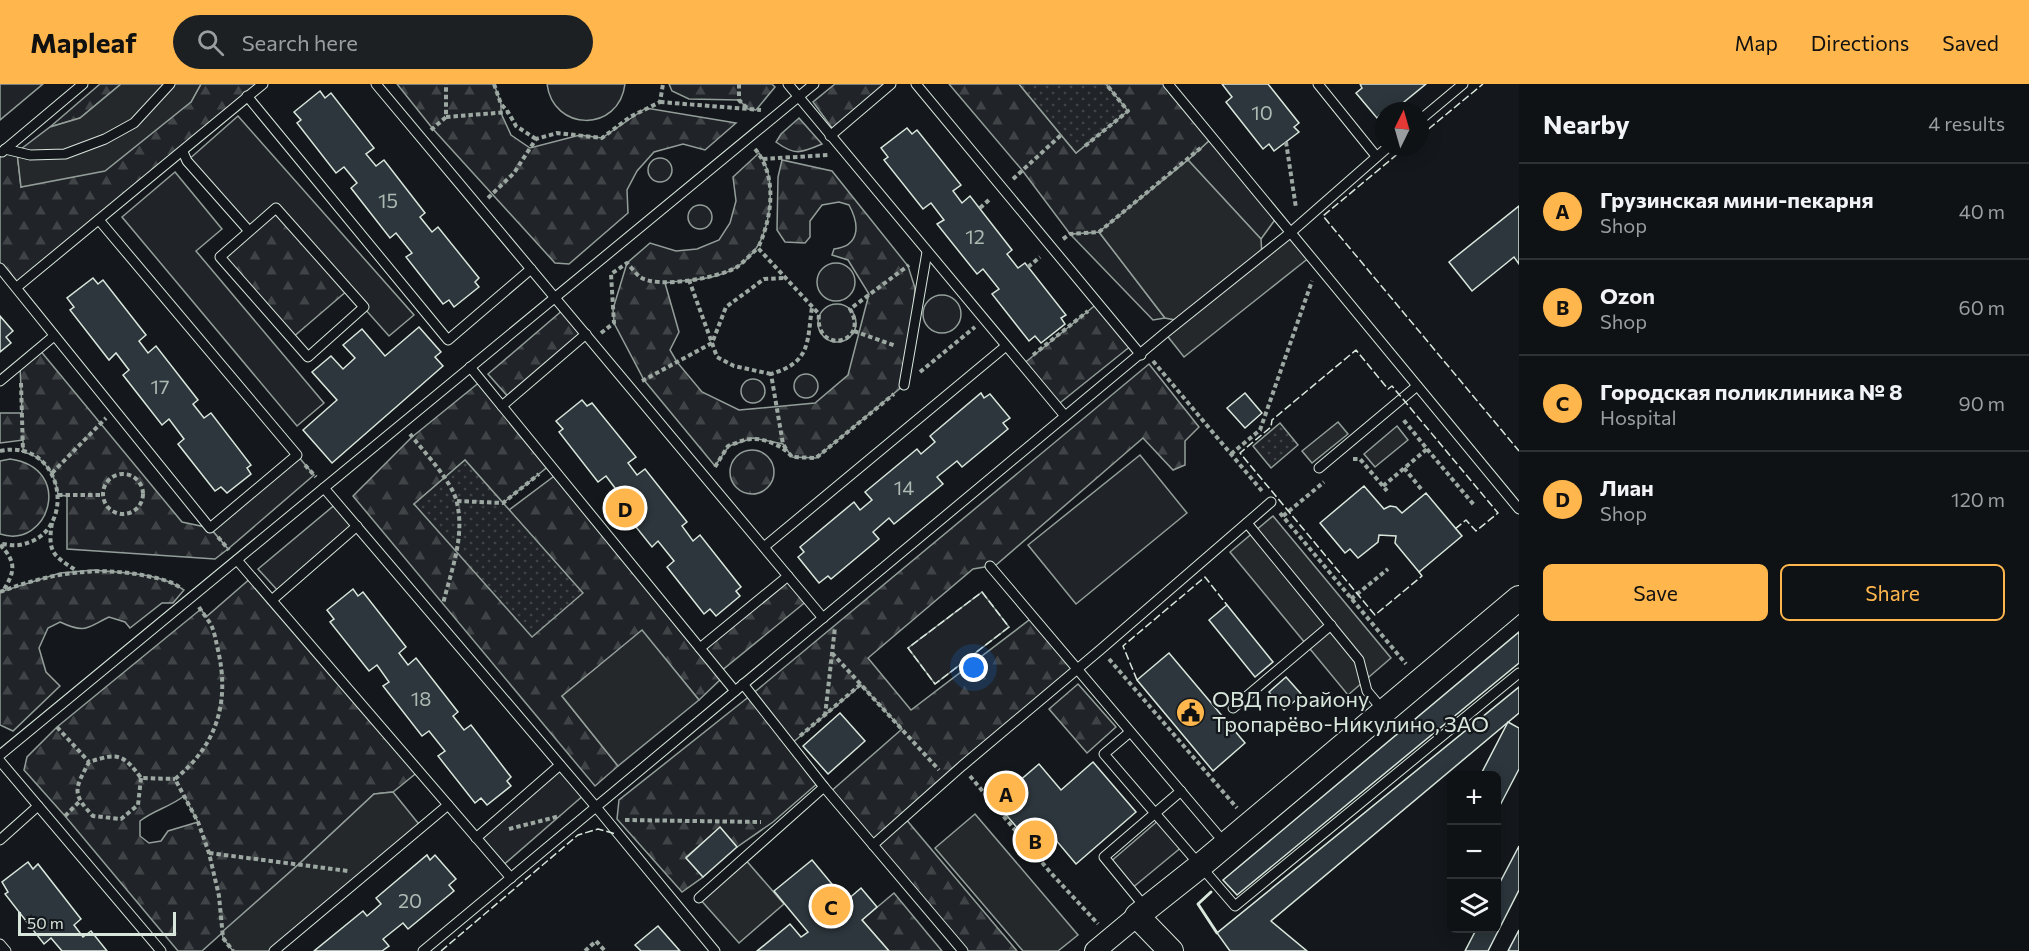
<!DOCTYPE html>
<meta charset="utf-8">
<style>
:root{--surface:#0f1215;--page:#1d2022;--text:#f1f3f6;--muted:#9b9ea0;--line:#2f3234;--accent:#ffb74d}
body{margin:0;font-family:Commissioner,sans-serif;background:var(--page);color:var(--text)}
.controls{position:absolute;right:18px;bottom:18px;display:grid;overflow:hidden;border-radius:9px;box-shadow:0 3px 15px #0003}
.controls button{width:54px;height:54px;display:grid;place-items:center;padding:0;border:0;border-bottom:2px solid var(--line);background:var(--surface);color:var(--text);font:30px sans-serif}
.compass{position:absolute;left:1375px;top:18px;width:54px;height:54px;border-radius:50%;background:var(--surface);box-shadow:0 3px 15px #0003;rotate:5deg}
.scale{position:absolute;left:18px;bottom:15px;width:158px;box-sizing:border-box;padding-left:6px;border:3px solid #d8e6dc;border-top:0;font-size:16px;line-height:21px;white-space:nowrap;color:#d8e6dc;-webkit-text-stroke:4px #14181c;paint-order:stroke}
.you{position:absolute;left:974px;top:584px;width:21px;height:21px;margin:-15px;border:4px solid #fff;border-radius:50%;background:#1a73e8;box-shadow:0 0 0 9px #1a73e833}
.badge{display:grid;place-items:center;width:39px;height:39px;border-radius:50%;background:var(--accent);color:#111;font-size:20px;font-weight:700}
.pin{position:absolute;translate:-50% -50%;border:3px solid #fff;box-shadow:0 2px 6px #0006}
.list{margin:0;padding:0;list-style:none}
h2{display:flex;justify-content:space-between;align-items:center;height:78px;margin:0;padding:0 24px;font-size:26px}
h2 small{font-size:20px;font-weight:400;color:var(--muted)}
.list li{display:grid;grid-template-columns:39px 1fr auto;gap:18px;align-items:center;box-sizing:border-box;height:96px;padding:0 24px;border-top:2px solid var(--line)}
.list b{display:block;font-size:22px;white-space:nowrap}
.list p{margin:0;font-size:20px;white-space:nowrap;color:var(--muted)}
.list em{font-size:20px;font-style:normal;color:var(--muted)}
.actions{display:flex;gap:12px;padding:18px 24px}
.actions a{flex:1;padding:14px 0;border:2px solid var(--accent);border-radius:9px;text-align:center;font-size:21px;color:var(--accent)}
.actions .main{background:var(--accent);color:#111}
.icon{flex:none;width:33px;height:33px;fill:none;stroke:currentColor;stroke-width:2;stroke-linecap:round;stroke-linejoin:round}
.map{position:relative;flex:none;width:1519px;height:867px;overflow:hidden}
header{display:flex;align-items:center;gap:36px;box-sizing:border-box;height:84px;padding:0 30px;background:var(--accent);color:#111}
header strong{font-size:28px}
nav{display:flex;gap:33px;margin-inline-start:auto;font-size:21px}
.search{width:420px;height:54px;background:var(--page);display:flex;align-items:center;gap:15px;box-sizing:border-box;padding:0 21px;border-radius:33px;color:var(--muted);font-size:22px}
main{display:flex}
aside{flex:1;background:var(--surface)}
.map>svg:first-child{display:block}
</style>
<header>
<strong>Mapleaf</strong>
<div class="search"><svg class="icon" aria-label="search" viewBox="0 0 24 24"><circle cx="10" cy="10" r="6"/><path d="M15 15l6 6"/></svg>Search here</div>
<nav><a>Map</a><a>Directions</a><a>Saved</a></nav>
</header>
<main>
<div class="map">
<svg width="1519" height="867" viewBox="0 0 1519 867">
<defs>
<pattern id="forest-firs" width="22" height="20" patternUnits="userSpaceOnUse" patternTransform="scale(1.5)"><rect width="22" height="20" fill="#202428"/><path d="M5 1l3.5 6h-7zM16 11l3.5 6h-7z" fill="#404447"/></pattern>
<pattern id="park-dots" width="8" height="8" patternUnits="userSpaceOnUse" patternTransform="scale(1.5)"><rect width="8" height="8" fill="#202428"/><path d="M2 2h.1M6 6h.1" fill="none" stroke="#404447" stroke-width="1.8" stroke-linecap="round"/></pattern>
</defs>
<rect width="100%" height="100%" fill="#14181c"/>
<g fill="#202428" stroke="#939e99" stroke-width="1.5">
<path d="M0 0H43L0 36Z"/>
<path d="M547 0H625C619 49 553 48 547 0Z"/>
<path d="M238 32 414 231 389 252 348 206 249 147 187 77Z"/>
<path d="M1212 54 1277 133 1261 155 1188 76Z"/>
<circle cx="660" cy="86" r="12"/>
<path d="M175 88 222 145 196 167 324 319 297 342 122 133Z"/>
<circle cx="700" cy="133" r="12"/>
<path d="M1099 148 1165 234 1153 236 1070 150Z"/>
<circle cx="836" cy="198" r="19"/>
<circle cx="942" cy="230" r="19"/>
<circle cx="837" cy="239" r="19"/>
<circle cx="806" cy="302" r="12"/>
<circle cx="753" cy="307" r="12"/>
<path d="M297 371 314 391 228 465 210 444Z"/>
<path d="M1140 371 1187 429 1076 520 1028 461Z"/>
<path d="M337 419 357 442 280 509 258 485Z"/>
<path d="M982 508 1009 543 935 600 908 564Z"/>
<path d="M560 681 585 710 501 783 476 754Z"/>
<path d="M1160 735 1183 762 1131 805 1109 779Z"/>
</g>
<g fill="url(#forest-firs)" stroke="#939e99" stroke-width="1.5" fill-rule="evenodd">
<path d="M100 0H121L80 34 50 43Z"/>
<path d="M201 0H267L17 203 0 184V69L17 68 21 103 191 18Z"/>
<path d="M397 0H494L501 20V29L511 51 530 64 580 51 602 54 646 24 736 39 705 66 683 60 654 68 637 87 627 106 628 129 569 180 555 179 433 45Z"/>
<path d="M669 0H772L775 3 756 26 748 25 739 16 689 15 672 7Z"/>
<path d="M835 0H891L835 48 813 18Z"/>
<path d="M949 0H1019L1076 69 1127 27 1106 0H1168L1212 54 1188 76 1099 148 1070 150 1022 86Z"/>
<path d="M799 34 822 60C801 69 795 72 776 58L781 50Z"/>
<path d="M759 69C769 82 771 101 770 117 768 152 755 180 719 191 702 197 682 196 665 199L679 248 670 266 677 278 702 308 739 326 815 319 848 291 869 210 848 176 832 171 834 165C860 162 860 141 849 121L839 118 822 121 810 137V153L805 159 785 158 777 146 778 93 782 76 832 87 908 182 915 204 910 269 904 301 816 374 792 373 783 360 753 354 729 362 715 382 644 296 614 239 613 225 627 179 650 159 676 167 697 165 719 156 730 139 736 117 733 93Z"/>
<path d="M276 124 348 206 292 254 220 173Z"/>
<path d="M1098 219 1132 261 1056 322 1022 281Z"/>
<path d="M564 225 586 250 510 315 488 290Z"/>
<path d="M39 265 182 438 210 444 228 465 215 475 67 465V412L58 411C56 391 44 372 23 368V356L0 359V329H22L20 281Z"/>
<path d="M1149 280 1199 343 1185 357V381L1173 386 1143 354 996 481 973 485 868 574 911 626 1033 533 1077 585 905 734 1017 867H963L829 709 902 645 861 601 791 660 819 698 773 738 737 763 720 744 686 773 703 793 682 808 617 735 619 716 751 611Z"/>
<path d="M481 297 550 381 503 419 465 376 414 420 582 509 509 426 557 390 700 564 788 492 808 516 720 588 723 593 699 616 642 547 562 612 618 682 595 702 353 412 412 353Z"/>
<circle cx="752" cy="388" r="22"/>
<path d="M10 375C75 384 49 466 0 450V377Z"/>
<path d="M94 486C123 489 159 488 184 506L173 519H162L130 544 125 538 109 533C86 544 86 550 60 538L48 544 39 564 46 588 60 602 13 647 0 641V508L60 489Z"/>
<path d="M252 493 419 687 393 708 374 710 299 780 202 867H178L65 732 24 686 27 673 57 643 201 525 206 533ZM184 712 198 738 168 747 161 757 149 759 140 752V737C154 726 170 723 184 712Z"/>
<path d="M1078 600 1116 643 1087 669 1049 625Z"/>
<path d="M894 809 942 867H889L862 836Z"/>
</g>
<g fill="url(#park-dots)" stroke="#939e99" stroke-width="1.5">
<path d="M1019 0H1106L1128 27 1076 69Z"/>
<path d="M1280 339 1298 361 1271 384 1253 362Z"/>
<path d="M465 376 583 509 532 553 414 420Z"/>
</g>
<g fill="#24282b" stroke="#939e99" stroke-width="1.5">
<path d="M121 0H201L191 18 105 87 21 103 17 68 50 43 80 34Z"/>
<path d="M1188 76 1261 155 1262 171 1290 149 1310 173 1184 273 1165 249 1180 237 1165 234 1099 148Z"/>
<path d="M1338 338 1348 350 1312 379 1302 367Z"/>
<path d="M1397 342 1408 356 1375 383 1364 370Z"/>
<path d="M1273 432 1391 574 1348 611 1230 468Z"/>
<path d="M642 546 699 616 618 682 562 612Z"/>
<path d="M393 708 422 744 274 867H233L223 854 222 848 299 780 374 710Z"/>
<path d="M975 730 1078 851 1058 867H1023L935 764Z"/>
<path d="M744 774 784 820 739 859 699 814Z"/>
</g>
<g fill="#2c363c" stroke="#d8e6dc" stroke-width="1.5">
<path d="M1222 0H1268L1299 39 1294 43 1299 48 1274 67 1269 60 1263 65 1226 18 1232 13Z"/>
<path d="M1360 0H1426L1393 27H1384L1377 34 1356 9 1362 4Z"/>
<path d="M320 7 325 14 331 9 374 64 366 70 376 82 384 76 425 129 420 133 432 148 438 143 479 194 475 198 479 203 454 223 449 216 443 220 406 173 412 169 396 149 390 154 351 104 357 99 344 83 336 89 297 39 301 36 294 28Z"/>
<path d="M907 44 912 50 917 46 961 101 953 107 962 119 970 112 1012 166 1007 170 1018 184 1025 179 1066 231 1061 234 1065 240 1041 259 1035 252 1029 257 992 210 999 205 983 185 977 190 937 140 944 136 931 119 923 125 884 76 888 73 881 64Z"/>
<path d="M1519 122V180L1514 173 1472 207 1449 178Z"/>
<path d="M93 194 98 200 103 196 146 251 139 257 148 269 156 262 198 316 193 320 204 334 211 329 251 381 247 384 251 390 227 409 221 403 215 407 178 360 184 355 169 335 162 341 123 291 129 286 116 269 109 276 70 226 74 223 67 214Z"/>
<path d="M0 232 13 247 6 253 11 259 0 268Z"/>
<path d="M419 243 441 268 435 273 443 282 332 379 303 346 337 316 312 288 331 272 343 285 355 274 343 261 362 245 385 272Z"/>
<path d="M981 309 984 314 990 310 1010 334 1003 339 1008 345 962 383 957 377 937 393 943 400 894 440 889 434 873 448 879 455 831 495 828 492 819 499 798 473 804 468 800 463 854 418 860 426 872 416 865 408 917 365 921 370 935 358 930 352Z"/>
<path d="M1245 309 1262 329 1245 344 1227 324Z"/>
<path d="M582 316 587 322 592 319 636 373 628 379 637 391 645 385 687 438 682 442 693 457 700 451 741 503 736 507 740 512 716 532 710 525 704 530 667 483 674 477 658 457 652 463 612 413 618 408 606 392 598 398 559 348 563 345 556 337Z"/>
<path d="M1364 402 1384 425 1390 422 1396 423 1402 429 1426 409 1462 452 1419 488 1395 459 1396 452 1379 451 1378 458 1358 474 1350 465 1345 469 1320 439Z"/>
<path d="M353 505 358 512 363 508 406 563 399 569 408 581 416 574 458 628 453 632 464 646 471 641 511 693 507 697 511 702 487 721 481 714 475 719 438 672 445 667 429 647 422 652 383 602 389 598 377 581 369 587 330 538 334 535 327 526Z"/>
<path d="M1227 521 1273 578 1255 593 1209 536Z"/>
<path d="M1519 548V579L1237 811 1223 796Z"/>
<path d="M1169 569 1245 659 1213 687 1137 596Z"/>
<path d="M1286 593 1302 611 1284 626 1269 608Z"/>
<path d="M1519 603V629L1271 837 1307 867H1230L1217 849Z"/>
<path d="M840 629 865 657 828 690 803 662Z"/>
<path d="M1508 638 1519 644V685L1496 729V692H1480Z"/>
<path d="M1093 678 1136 728 1076 780 1050 749 1034 763 995 718 1039 680 1061 706Z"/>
<path d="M720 743 737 763 703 793 686 774Z"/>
<path d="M1519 762V806L1488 867H1465L1477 844H1496V806Z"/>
<path d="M427 771 430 776 435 771 456 795 449 801 454 807 408 845 403 839 383 855 389 862 382 867H314L363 827 367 832 381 820 376 814Z"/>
<path d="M812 776 846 817 861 804 877 823 862 836 889 867H757L790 840 801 853 808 848 774 807Z"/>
<path d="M28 778 33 785 38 780 81 835 74 841 83 853 91 847 107 867H62L51 854 44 860 5 810 8 808 2 798Z"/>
<path d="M658 842 680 867H641L635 861Z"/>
<path d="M1519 846V867H1508Z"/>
</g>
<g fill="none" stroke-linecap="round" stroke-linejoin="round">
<defs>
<g id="service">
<path d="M376 0 823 534"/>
<path d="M788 0 1065 332"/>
<path d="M916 0 1141 271"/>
<path d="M1168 0 1519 425"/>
<path d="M1318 0 1376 72"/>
<path d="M247 12 448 256 531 185"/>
<path d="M1420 36 1463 0"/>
<path d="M830 52 891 0"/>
<path d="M5 65 30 71 65 70 105 55 134 39 170 0"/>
<path d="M2 68 83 0"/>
<path d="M183 68 187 77 249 147"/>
<path d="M276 124 364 223 308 273 220 173Z"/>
<path d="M0 184 210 444 297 371 99 136"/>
<path d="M17 203 263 0"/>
<path d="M470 283 735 607"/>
<path d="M0 297 54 252"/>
<path d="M904 301 927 168"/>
<path d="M502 322 586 250"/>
<path d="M1319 384 1417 302"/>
<path d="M324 404 596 723 715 867"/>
<path d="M1247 439 1359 576 1367 607 1377 619"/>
<path d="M764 463 1006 262"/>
<path d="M237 476 511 794"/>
<path d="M990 482 1217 750"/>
<path d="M272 516 357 442"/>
<path d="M700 564 788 492"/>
<path d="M743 600 824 703 963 867"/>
<path d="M1233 624 1331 541"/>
<path d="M1130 648 1104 670 1235 822 1519 589"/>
<path d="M0 671 814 0"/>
<path d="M0 677 161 867"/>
<path d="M476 754 560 681"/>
<path d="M0 756 38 722"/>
<path d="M873 761 962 682 1100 566 1271 418"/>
<path d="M699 814 824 703"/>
<path d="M1145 823 1104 773 1181 707"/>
<path d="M0 860 6 867"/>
<path d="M274 867 448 721"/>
<path d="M423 867 1165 249 1290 149 1388 63"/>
</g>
<path id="minor" d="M1095 867 1137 832"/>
<path id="tertiary" d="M1171 867 1137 832 1200 782 1519 514"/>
</defs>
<use href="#service" stroke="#d8e6dc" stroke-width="11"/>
<use href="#minor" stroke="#d8e6dc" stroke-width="22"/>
<use href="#tertiary" stroke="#d8e6dc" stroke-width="26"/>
<g stroke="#9da8a2" stroke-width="4" stroke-dasharray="4.5 3" stroke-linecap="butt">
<path d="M494 0 501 20 508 28"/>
<path d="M739 0V16L748 25"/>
<path d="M660 18 761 26"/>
<path d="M446 33 508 28 516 42 536 55"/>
<path d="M431 46 446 33V0"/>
<path d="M1286 58 1296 124"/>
<path d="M1085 62 1128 27 1106 0"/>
<path d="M755 65C778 92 772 134 758 164L819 230C814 272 871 260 850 225L909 181"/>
<path d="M763 75 828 71"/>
<path d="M1013 95 1061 51"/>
<path d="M488 114 514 89 536 55 557 49 602 54 630 33 660 18 663 0"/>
<path d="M980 124 991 114"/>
<path d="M1063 155 1070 150 1099 148 1203 62"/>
<path d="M1028 183 1040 173"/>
<path d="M854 247 896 262"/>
<path d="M601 249 614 239 611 190 627 179C631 183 635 189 640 193 657 205 719 194 737 183 744 178 751 170 758 164"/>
<path d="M1033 271 1088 227"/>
<path d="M1153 277 1262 407"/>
<path d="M920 288 975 243"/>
<path d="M771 290 734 282 717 273 712 259 726 223 764 195 785 194"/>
<path d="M642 297 712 259 689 196"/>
<path d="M21 299 23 368"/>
<path d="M410 350C423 367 453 398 457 419 465 453 451 487 443 520"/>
<path d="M786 365 783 360 771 290C811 278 807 259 812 223"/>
<path d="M1427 365 1474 421"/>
<path d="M0 367C65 353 80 452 19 461 13 462 6 460 0 460"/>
<path d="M1231 370 1260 346 1312 197"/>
<path d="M1353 375H1360L1387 407"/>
<path d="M305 381 316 393"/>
<path d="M715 383 728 362C736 359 745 355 752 355 765 354 785 363 792 373L816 374 894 310"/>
<path d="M1404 384 1422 406"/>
<path d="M52 389 106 334"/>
<circle cx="123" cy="410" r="20"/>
<path d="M1383 402 1427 365 1402 334"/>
<path d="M58 411H102"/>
<path d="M457 417 503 419 539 390"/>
<path d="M1280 429 1406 580"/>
<path d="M1283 432 1324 398"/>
<path d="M52 439C47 469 54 472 77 487"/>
<path d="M218 453 229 466"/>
<path d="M0 461C17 478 15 488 3 507"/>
<path d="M0 508C47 490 92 482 142 491 156 494 171 496 182 505"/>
<path d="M1351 515 1388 485"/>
<path d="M199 523C203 530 209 536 212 543 215 550 216 558 218 566 230 618 217 661 175 695L198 738 209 769 219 812 223 854 233 867"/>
<path d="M832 569 939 686"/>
<path d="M1109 575 1237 724"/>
<path d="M825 632 835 543"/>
<path d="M57 643 89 678"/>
<path d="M800 652 861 600"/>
<path d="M970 692 1050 788 1098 840"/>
<path d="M141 694 138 721 121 735 93 732C71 709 75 705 89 678 117 669 123 669 141 694L175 695"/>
<path d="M65 732 79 718"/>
<path d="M625 736 761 738"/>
<path d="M509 745 560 732"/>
<path d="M209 769 348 787"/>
<path d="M585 867 596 857 605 867"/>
</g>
<use href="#service" stroke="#14181c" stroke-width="9"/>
<use href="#minor" stroke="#14181c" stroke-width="20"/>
<use href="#tertiary" stroke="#14181c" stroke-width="24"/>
<g stroke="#d8e6dc" stroke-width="1.5" stroke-dasharray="8 3" stroke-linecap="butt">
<path d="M1420 52 1483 0"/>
<path d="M1406 63 1323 132 1519 367"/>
<path d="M1419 488 1422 492 1375 531 1240 369 1271 343 1272 336 1356 266 1388 305 1392 302 1498 429 1476 447 1466 436 1455 445"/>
<path d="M982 508 1009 543 935 600 908 564Z"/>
<path d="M1137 596 1123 562 1205 493 1227 521"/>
<path d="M441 867 578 751 598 745 616 750"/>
</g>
<path stroke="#d8e6dc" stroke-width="3" d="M1211 808 1198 820 1217 849"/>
</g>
<defs>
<symbol id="civic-disc" viewBox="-11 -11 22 22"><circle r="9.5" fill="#ffb74d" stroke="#14181c"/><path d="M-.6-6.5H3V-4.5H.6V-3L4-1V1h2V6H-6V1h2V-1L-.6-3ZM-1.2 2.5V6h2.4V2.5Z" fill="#111"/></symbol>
</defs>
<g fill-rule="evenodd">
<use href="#civic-disc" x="1174" y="612" width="33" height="33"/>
</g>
<g text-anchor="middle" stroke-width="4.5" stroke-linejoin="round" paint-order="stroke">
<g font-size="20" fill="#adbab4">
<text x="1262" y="36">10</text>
<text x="388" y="124">15</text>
<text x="975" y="160">12</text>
<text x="160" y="310">17</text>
<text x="904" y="411">14</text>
<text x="421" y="622">18</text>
<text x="410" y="824">20</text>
</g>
<g font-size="22" fill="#d8e6dc" stroke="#14181c" text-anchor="start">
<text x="1212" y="623">ОВД по району<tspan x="1212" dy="25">Тропарёво-Никулино, ЗАО</tspan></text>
</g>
</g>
</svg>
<div class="controls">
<button>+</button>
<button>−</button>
<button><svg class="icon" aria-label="layers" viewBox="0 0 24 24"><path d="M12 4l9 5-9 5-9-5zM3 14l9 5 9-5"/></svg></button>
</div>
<svg class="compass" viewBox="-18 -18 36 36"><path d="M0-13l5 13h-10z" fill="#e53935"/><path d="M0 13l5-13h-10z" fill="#9b9ea0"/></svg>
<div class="scale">50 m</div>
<div class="you"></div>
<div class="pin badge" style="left:1006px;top:709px">A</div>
<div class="pin badge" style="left:1035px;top:756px">B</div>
<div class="pin badge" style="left:831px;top:822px">C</div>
<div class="pin badge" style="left:625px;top:424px">D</div>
</div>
<aside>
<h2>Nearby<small>4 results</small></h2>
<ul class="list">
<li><span class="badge">A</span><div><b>Грузинская мини-пекарня</b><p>Shop</p></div><em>40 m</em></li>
<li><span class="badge">B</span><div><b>Ozon</b><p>Shop</p></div><em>60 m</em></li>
<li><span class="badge">C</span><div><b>Городская поликлиника № 8</b><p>Hospital</p></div><em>90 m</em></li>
<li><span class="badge">D</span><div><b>Лиан</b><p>Shop</p></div><em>120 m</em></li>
</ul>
<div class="actions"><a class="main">Save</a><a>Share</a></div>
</aside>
</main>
